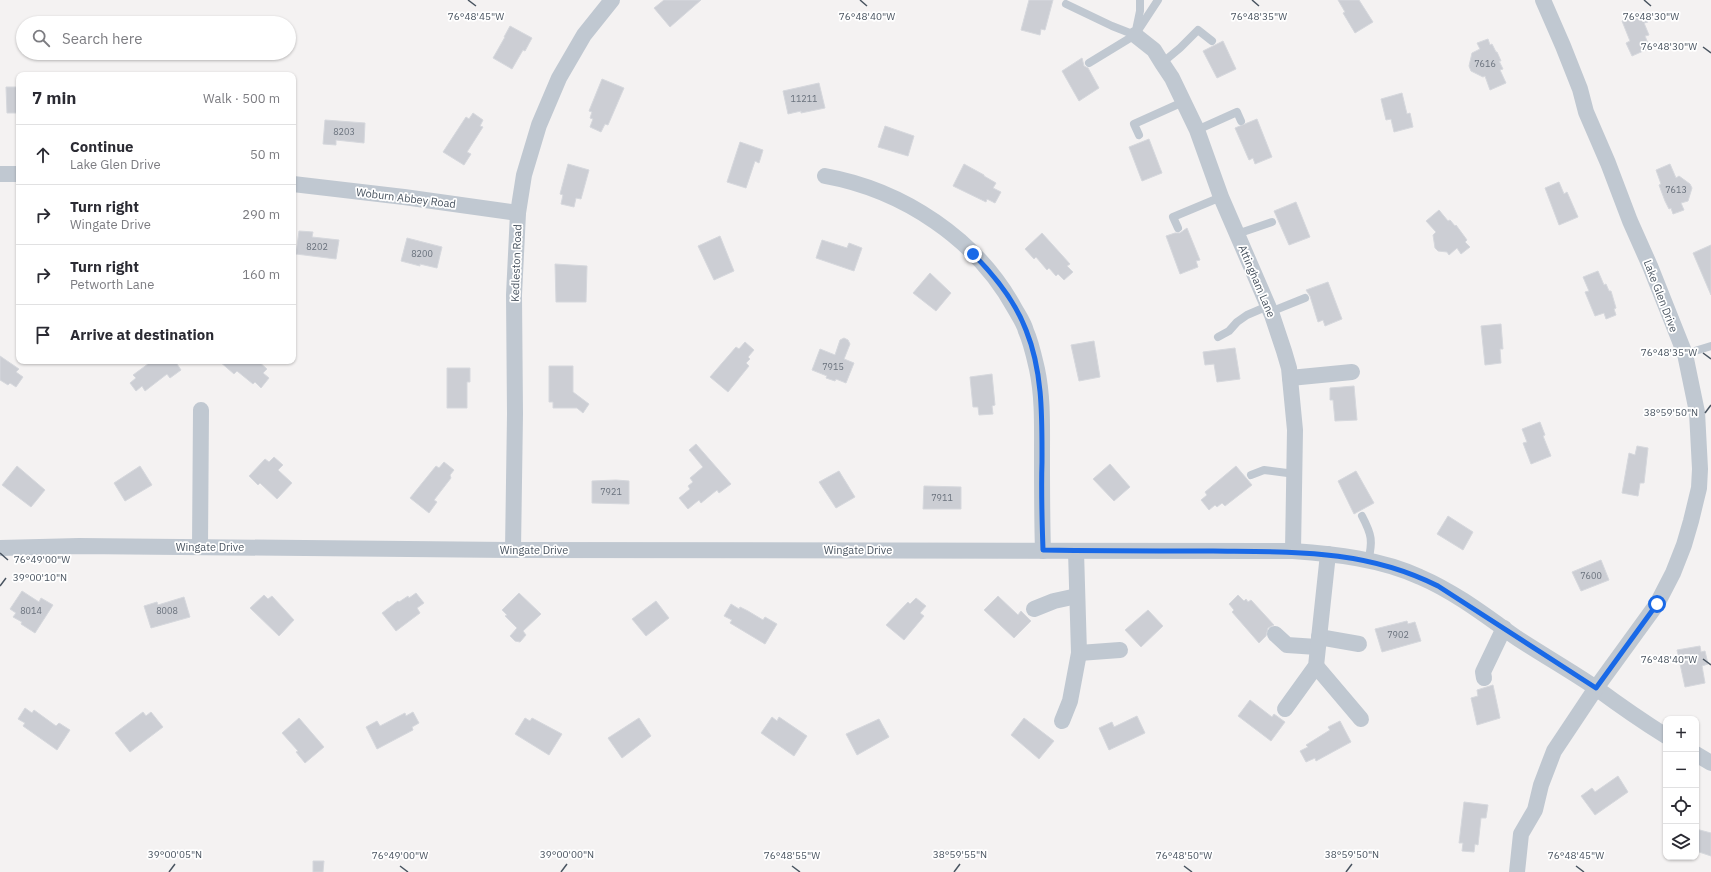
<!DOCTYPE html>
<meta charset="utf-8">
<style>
:root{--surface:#fff;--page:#f7f7f7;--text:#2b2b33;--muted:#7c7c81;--line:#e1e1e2}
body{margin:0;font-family:"IBM Plex Sans",sans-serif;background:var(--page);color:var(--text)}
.controls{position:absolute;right:12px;bottom:12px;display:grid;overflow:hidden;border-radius:8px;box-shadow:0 1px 3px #0004}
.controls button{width:36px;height:36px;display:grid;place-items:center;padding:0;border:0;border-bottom:1px solid var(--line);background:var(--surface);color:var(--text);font:20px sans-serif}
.stop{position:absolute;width:12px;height:12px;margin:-9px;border:3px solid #1969e7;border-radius:50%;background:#fff}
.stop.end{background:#1969e7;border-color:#fff;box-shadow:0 1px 4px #0008}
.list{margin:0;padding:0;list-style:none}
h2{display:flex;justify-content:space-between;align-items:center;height:52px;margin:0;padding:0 16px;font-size:17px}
h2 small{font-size:13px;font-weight:400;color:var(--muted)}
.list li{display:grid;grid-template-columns:26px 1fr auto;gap:12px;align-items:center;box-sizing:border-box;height:60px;padding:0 16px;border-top:1px solid var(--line)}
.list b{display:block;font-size:15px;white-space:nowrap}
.list p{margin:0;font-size:13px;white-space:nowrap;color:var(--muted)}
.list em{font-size:13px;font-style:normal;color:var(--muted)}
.icon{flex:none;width:22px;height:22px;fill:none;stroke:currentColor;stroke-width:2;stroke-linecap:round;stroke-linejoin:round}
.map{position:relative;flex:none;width:1711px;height:872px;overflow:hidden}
.search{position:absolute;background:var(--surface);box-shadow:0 1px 3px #0004;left:16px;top:16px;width:280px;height:44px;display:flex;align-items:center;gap:10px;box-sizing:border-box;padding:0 14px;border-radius:22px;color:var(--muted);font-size:15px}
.panel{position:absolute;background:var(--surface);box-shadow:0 1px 3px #0004;left:16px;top:72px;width:280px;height:292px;border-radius:8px}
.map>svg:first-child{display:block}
</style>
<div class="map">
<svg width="1711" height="872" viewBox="0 0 1711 872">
<rect width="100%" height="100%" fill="#f4f2f2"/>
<g fill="#ccced4" stroke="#d6d8dd">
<path d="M664 0H701L670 27 654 8Z"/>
<path d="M1029 0H1053L1045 30 1041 29 1040 35 1021 30Z"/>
<path d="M1338 0H1359L1373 22 1355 33 1343 13 1345 12Z"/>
<path d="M1645 12 1648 22 1644 23 1649 35 1645 36 1650 48 1632 56 1626 43 1630 41 1622 21Z"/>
<path d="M510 26 532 38 525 51 523 50 512 69 493 58 505 37H504Z"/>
<path d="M1488 39 1490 45 1492 44 1496 52H1497L1501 61H1499L1503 69 1500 70 1506 83 1490 90 1485 76 1483 77 1471 71 1469 66 1472 53 1480 49 1477 43Z"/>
<path d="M1223 41 1236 69 1217 78 1203 51Z"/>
<path d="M1082 58 1084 66 1088 68 1099 88 1079 101 1062 71Z"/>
<path d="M602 79 624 88 608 125 605 124 601 132 590 127 593 119 590 118 592 112 589 111Z"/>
<path d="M819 83 825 108 801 113V111L788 114 783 91Z"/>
<path d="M6 87H18L19 113H7Z"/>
<path d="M1402 93 1407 114 1410 113 1413 127 1394 132 1391 119 1386 120 1381 99Z"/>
<path d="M473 113 483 120 480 126 483 127 467 152 471 154 464 165 443 152 466 117 469 119Z"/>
<path d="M1257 119 1272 157 1255 164 1253 158 1249 160 1235 128Z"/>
<path d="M325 120 365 123 364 143 336 140V145L323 144Z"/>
<path d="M885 126 914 136 908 156 878 147Z"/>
<path d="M1149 139 1162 173 1142 181 1129 147Z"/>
<path d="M740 142 763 150 759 163 755 161 746 188 727 182Z"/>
<path d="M568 164 589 170 581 199 576 198 574 207 561 204 563 195 560 194Z"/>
<path d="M964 164 984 175V176L996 183 993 188 1001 192 995 203 987 199 986 202 953 186Z"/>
<path d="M1670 164 1676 178 1679 176 1690 184 1692 188 1688 201 1681 203 1684 210 1673 214 1671 208 1669 209 1665 201 1659 185 1661 184 1656 170Z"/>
<path d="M1559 182 1564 194 1567 192 1578 217 1559 225 1545 188Z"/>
<path d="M1296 202 1310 237 1289 245 1274 211Z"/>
<path d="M1439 210 1448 221 1450 220 1455 226 1456 225 1467 240 1465 242 1470 247 1461 254 1457 248 1449 255 1447 252 1438 251 1435 248 1433 235 1436 232 1426 221Z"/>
<path d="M1187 228 1200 260 1196 261 1198 267 1180 274 1166 236 1175 233H1180Z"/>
<path d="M299 231 313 232 312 237 339 240 336 259 296 254Z"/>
<path d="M1042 233 1070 264 1067 266 1073 272 1064 280 1058 274 1056 276 1049 268 1047 270 1036 257 1034 259 1025 249Z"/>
<path d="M720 236 734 271 714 280 698 246Z"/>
<path d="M407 238 442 247 437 268 420 264V266L401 261Z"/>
<path d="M822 240 847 248 849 243 862 248 854 271 816 258Z"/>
<path d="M1711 245V295L1693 253Z"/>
<path d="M555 264 587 266 586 302H556Z"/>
<path d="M1598 271 1604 285 1606 284 1609 291H1611L1616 308 1614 309 1616 315 1606 319 1604 313 1595 316 1585 292 1589 291 1583 277Z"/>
<path d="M930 273 951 293 936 311 913 293Z"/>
<path d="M1328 282 1342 319 1325 326 1323 320 1318 322 1310 296 1306 290Z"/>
<path d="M1501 324 1503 349H1500L1501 363 1485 365 1481 326Z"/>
<path d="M844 338 848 340 850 344 844 359 854 363 846 383 836 379 835 381 826 378 827 376 812 370 820 349 835 355 840 340Z"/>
<path d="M1094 341 1100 377 1079 381 1071 345Z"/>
<path d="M745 342 754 350 748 357 750 359 746 363 749 366 728 392 710 377 736 347 739 349Z"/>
<path d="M1235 348 1240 379 1217 382 1214 364 1205 365 1203 352Z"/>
<path d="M0 356 19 369 16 372 23 377 16 387 10 383 8 385 0 380Z"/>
<path d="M152 361H175L181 370 170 378 167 374 145 391 142 386 136 391 130 383 136 378 133 375Z"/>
<path d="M219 361H258L267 369 263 373 269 378 261 388 255 382 253 384 237 371 234 374Z"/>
<path d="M549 366H573V392L589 404 583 413 577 408H553V402H549Z"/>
<path d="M447 368H470V382H467V408H447Z"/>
<path d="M992 374 995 405 992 406 993 414 979 415 978 407H973L970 377Z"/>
<path d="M1354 386 1357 420 1335 421 1333 400H1330V388Z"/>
<path d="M1540 422 1545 435 1543 436 1551 456 1531 464 1523 443 1527 442 1522 429Z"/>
<path d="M696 444 731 484 719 493 717 490 701 503 699 500 688 509 679 498 690 489 688 486 693 482 690 478 703 467 689 450Z"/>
<path d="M1637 446 1648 448 1644 483H1640L1638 496 1622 493 1629 453 1635 455Z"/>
<path d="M274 457 283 465 278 470 292 483 277 499 260 483 258 485 249 476 265 459 269 462Z"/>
<path d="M444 462 454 470 450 475 451 478 434 500 437 502 429 513 410 498 436 466 439 468Z"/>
<path d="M1110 464 1130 487 1114 501 1093 479Z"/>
<path d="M17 466 45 490 31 507 2 485Z"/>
<path d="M140 466 152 485 125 501 114 483Z"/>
<path d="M1236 466 1252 485 1225 506 1222 503 1217 507 1215 505 1209 510 1201 500 1207 495 1205 492Z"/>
<path d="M839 471 855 497 836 508 819 482Z"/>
<path d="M1356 471 1374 503 1354 514 1338 481Z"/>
<path d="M616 480 629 481V504L592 503V481Z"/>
<path d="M924 486 961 487V509H923Z"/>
<path d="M1448 516 1473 532 1463 550 1437 534Z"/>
<path d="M1601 560 1609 580 1581 591 1572 572Z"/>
<path d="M22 591 39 602 41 598 53 605 35 633 21 624 22 622 13 617 16 613 10 609Z"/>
<path d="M416 593 424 603 417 608 420 613 396 631 382 613 398 601 399 602 408 596 409 598Z"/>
<path d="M519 593 541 614 523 631 526 635 520 642 515 641 510 636 517 628 505 616 507 615 502 610Z"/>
<path d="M264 595 268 599 272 596 294 620 279 636 250 608Z"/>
<path d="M1238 595 1244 601 1246 599 1248 602 1251 600 1274 625 1268 628 1266 636 1259 643 1232 612 1234 610 1229 604Z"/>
<path d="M998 596 1018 615 1021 611 1031 621 1014 638 984 610Z"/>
<path d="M184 597 190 617 151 628 144 606 157 602 158 605Z"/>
<path d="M916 598 926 606 920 613 924 616 904 640 886 625 908 602 910 604Z"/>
<path d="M656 601 669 618 646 636 632 619Z"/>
<path d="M731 604 739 609 740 607 748 611 763 620 765 617 777 624 765 644 730 623 732 620 724 616Z"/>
<path d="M1148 610 1163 626 1141 647 1125 630Z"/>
<path d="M1407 621 1408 624 1415 622 1421 641 1382 652 1375 629Z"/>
<path d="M1700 646 1701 652 1705 651 1708 664 1702 666 1705 683 1685 687 1677 650Z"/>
<path d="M1493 685 1500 718 1477 725 1471 698 1478 696 1477 690Z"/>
<path d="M1250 700 1272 717 1274 714 1285 722 1271 741 1238 716Z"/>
<path d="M25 708 32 713 34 710 56 726 59 723 70 730 57 750 23 726 25 723 18 719Z"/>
<path d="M143 712 146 716 151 712 163 727 130 752 115 733Z"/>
<path d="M413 712 419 723 412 727 413 730 377 749 366 727 377 721 380 726 405 713 406 716Z"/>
<path d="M1137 716 1145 733 1109 750 1099 728 1112 722 1114 727Z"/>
<path d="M772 717 777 721 779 717 807 736 794 756 761 733Z"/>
<path d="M299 718 324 747 305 763 296 752 298 751 282 733Z"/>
<path d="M525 718 530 721 532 718 562 734 549 755 515 734Z"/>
<path d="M639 718 651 736 622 758 608 738Z"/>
<path d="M1024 718 1054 741 1039 759 1011 735Z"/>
<path d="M879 719 889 737 857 755 846 734Z"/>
<path d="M1340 721 1351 742 1316 761 1315 758 1306 762 1300 751 1308 747 1306 745 1330 730 1328 727Z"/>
<path d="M1618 776 1628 792 1595 815 1581 796 1592 788 1595 792Z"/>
<path d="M1464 802 1488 805 1486 818H1481L1478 845 1475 844 1474 852 1462 851 1463 843H1459Z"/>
<path d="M1696 829 1711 833V856L1696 851Z"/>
<path d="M313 861H324L323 872H313Z"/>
</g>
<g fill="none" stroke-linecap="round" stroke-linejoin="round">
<g stroke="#c0c8d1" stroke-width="8">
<path d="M1066 4 1112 26 1135 35"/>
<path d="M1136 30 1140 11V0"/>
<path d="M1089 63 1135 35 1158 0"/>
<path d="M1162 63 1180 48 1198 30 1212 41"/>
<path d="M1197 130 1237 112 1241 121"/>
<path d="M1139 135 1134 124 1183 102"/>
<path d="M1178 228 1173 217 1221 197"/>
<path d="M1237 234 1272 222"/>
<path d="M1270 312 1305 298"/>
<path d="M1218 337 1229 331 1237 322 1247 315 1268 306"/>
<path d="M1685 354 1711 346"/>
<path d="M1251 475 1264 470 1295 474"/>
<path d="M1362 516C1372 535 1373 541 1368 562"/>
</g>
<g stroke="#c0c8d1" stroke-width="16">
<path d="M1135 35 1154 50 1162 63 1172 78 1197 130 1221 197 1272 315 1284 351 1289 368 1295 430 1293 551"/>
<path d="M0 174H19"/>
<path d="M825 176C903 190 977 239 1015 309 1019 316 1024 323 1026 331 1031 342 1034 356 1037 369 1043 397 1042 427 1042 456 1042 488 1042 519 1043 551"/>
<path d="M293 184 404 197 518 213"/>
<path d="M1290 378 1352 372"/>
<path d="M200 547 201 410"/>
<path d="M0 548 79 546 513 550 1293 551C1335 554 1381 559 1420 577 1455 592 1486 616 1517 638 1543 655 1571 671 1596 688 1619 705 1642 721 1666 736"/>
<path d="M513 550 515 414 514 295 518 213 524 175 539 125 559 78 584 35 612 0"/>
<path d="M1034 609 1054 601 1077 596"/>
<path d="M1275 634 1287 645 1317 647"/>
<path d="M1319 637 1359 644"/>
<path d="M1079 653 1120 650"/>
<path d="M1316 666 1361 719"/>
<path d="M1484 678 1483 672 1504 628"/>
<path d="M1285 709 1316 666 1328 554"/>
<path d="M1062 721 1070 701 1079 653 1076 551"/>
<path d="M1696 754 1711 763"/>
<path d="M1517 872 1521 834 1535 810 1541 785 1554 751 1596 688 1657 604 1673 573 1684 545 1691 521 1699 488 1700 469 1697 412 1685 354 1650 266 1630 221 1608 163 1586 112 1580 89 1563 46 1543 0"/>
</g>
</g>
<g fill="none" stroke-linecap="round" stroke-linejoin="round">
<path stroke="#1969e7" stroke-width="5" d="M973 254C995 276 1015 301 1026 330 1043 372 1042 418 1042 462 1041 492 1042 521 1043 550 1099 551 1156 551 1213 551 1293 552 1365 549 1438 586L1596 688 1657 604"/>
</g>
<path fill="none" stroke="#495460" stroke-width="1.5" d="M468 0 476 6M860 0 867 6M1252 0 1259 6M1644 0 1651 6M1703 47 1711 53M1703 353 1711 359M1705 413 1711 405M0 553 8 560M0 586 6 578M1703 659 1711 665M400 866 408 872M792 866 800 872M1184 866 1192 872M1576 866 1584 872M169 872 175 864M561 872 567 864M954 872 960 864M1346 872 1352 864"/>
<g text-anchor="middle" stroke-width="3.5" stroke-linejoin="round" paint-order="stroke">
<g font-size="9" fill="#6a727d">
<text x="1485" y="67">7616</text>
<text x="804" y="102">11211</text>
<text x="344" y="135">8203</text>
<text x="1676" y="193">7613</text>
<text x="317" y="250">8202</text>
<text x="422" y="257">8200</text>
<text x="833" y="370">7915</text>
<text x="611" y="495">7921</text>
<text x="942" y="501">7911</text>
<text x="1591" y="579">7600</text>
<text x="31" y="614">8014</text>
<text x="167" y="614">8008</text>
<text x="1398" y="638">7902</text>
</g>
<g font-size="11" fill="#495460" stroke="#fff">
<text transform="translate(406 198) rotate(7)" y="4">Woburn Abbey Road</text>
<text transform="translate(516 263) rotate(-88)" y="4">Kedleston Road</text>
<text transform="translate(1257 281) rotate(67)" y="4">Attingham Lane</text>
<text transform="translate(1661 296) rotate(69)" y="4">Lake Glen Drive</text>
<text x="210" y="551">Wingate Drive</text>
<text x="534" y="554">Wingate Drive</text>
<text x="858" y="554">Wingate Drive</text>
</g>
</g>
<g font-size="10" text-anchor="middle" fill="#495460" stroke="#fff" stroke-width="3.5" stroke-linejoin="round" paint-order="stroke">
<text x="476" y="20">76°48'45"W</text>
<text x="867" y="20">76°48'40"W</text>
<text x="1259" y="20">76°48'35"W</text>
<text x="1651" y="20">76°48'30"W</text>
<text x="1669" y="50">76°48'30"W</text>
<text x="1669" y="356">76°48'35"W</text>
<text x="1671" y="416">38°59'50"N</text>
<text x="42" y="563">76°49'00"W</text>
<text x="40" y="581">39°00'10"N</text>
<text x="1669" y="663">76°48'40"W</text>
<text x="175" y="858">39°00'05"N</text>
<text x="567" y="858">39°00'00"N</text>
<text x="960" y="858">38°59'55"N</text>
<text x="1352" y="858">38°59'50"N</text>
<text x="400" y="859">76°49'00"W</text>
<text x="792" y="859">76°48'55"W</text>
<text x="1184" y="859">76°48'50"W</text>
<text x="1576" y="859">76°48'45"W</text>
</g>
</svg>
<div class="controls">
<button>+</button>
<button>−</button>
<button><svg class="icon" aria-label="locate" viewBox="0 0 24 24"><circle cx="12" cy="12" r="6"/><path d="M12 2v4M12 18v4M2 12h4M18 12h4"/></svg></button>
<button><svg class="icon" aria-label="layers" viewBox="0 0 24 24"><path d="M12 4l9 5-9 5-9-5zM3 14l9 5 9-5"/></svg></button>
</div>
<div class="stop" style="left:1657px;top:604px"></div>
<div class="stop end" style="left:973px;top:254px"></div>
<div class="search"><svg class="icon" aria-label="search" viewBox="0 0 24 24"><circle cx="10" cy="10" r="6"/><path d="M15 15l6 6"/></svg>Search here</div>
<section class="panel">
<h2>7 min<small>Walk · 500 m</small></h2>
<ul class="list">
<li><svg class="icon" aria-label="ahead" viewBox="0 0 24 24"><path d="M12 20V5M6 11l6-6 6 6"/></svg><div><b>Continue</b><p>Lake Glen Drive</p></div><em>50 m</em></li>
<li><svg class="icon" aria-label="right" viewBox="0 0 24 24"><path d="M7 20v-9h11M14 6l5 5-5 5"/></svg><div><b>Turn right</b><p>Wingate Drive</p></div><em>290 m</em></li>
<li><svg class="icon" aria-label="right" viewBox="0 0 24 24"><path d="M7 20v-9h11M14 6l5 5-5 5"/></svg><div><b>Turn right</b><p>Petworth Lane</p></div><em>160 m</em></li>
<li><svg class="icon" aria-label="arrive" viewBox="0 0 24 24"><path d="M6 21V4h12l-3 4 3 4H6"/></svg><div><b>Arrive at destination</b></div></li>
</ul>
</section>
</div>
